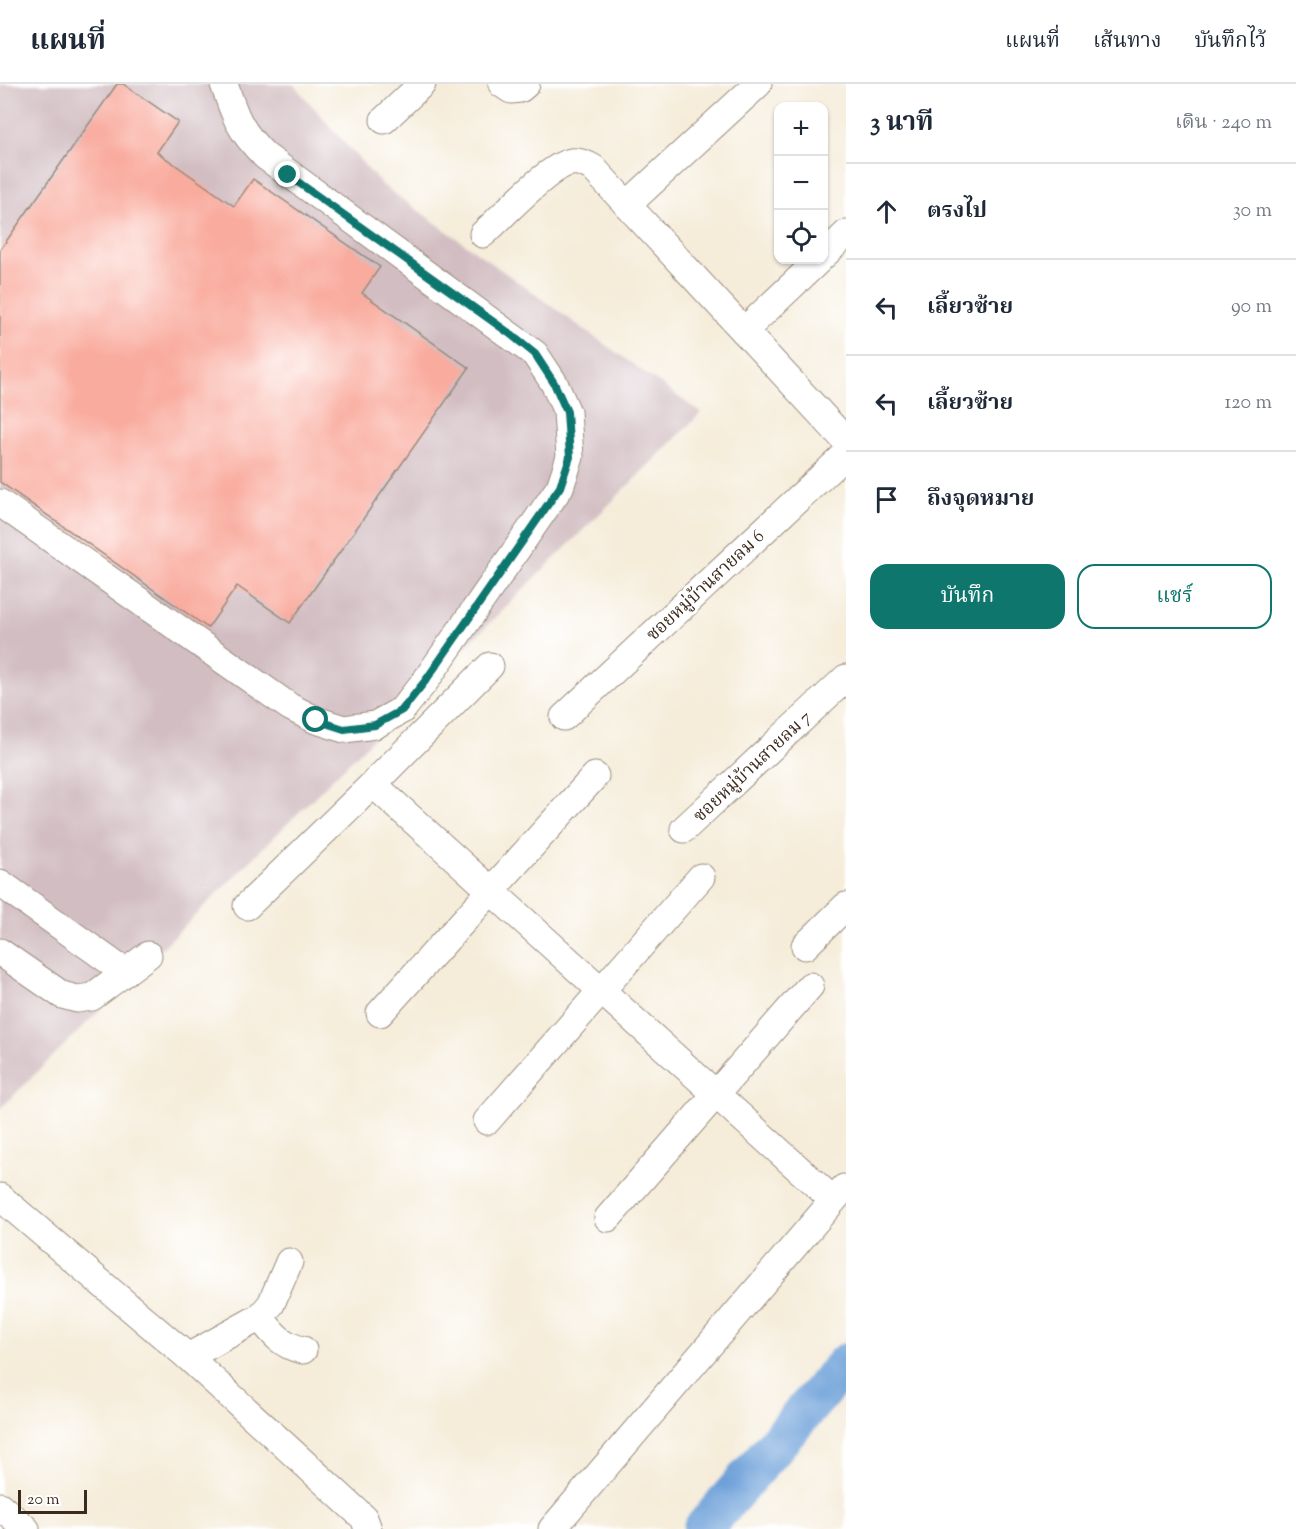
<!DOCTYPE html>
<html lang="th">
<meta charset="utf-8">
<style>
:root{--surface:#fff;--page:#f6f6f7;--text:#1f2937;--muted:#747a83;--line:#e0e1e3;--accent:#0f766e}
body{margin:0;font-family:"Sorts Mill Goudy","Noto Serif Thai",serif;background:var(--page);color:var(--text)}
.controls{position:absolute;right:18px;top:18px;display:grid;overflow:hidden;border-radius:12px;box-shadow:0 2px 4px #0004}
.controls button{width:54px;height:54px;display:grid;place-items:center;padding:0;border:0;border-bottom:2px solid var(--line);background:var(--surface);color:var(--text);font:30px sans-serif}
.scale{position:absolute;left:18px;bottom:15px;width:69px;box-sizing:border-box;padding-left:6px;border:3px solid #3b2a1e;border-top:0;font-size:16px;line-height:21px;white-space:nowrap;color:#3b2a1e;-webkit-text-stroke:4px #fff;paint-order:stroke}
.stop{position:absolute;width:18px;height:18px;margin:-14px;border:4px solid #0f766e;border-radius:50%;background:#fff}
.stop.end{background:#0f766e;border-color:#fff;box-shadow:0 2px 6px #0008}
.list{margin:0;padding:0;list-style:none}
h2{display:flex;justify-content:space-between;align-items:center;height:78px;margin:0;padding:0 24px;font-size:26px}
h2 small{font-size:20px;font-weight:400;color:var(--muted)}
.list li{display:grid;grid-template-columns:39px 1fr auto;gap:18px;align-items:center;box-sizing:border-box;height:96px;padding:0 24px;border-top:2px solid var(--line)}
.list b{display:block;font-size:22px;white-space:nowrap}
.list em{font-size:20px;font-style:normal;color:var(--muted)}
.actions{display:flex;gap:12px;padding:18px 24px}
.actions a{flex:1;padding:14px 0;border:2px solid var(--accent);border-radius:18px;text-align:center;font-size:21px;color:var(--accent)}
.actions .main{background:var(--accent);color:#fff}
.icon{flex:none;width:33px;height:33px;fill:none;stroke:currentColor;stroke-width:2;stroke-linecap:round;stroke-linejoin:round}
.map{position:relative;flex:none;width:846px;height:1445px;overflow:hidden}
header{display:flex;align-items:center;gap:36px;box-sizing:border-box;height:84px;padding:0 30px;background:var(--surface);border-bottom:2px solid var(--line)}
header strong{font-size:28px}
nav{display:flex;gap:33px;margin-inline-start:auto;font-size:21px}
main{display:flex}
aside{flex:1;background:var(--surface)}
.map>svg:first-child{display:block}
</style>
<header>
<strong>แผนที่</strong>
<nav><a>แผนที่</a><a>เส้นทาง</a><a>บันทึกไว้</a></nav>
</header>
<main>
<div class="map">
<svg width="846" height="1445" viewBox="0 0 846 1445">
<rect width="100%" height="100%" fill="#fff"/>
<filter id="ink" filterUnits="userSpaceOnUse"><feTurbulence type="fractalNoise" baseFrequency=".0167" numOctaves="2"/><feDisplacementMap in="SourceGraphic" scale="12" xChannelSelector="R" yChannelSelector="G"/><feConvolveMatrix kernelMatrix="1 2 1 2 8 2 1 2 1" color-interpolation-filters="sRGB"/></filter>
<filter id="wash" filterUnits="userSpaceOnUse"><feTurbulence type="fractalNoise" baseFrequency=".008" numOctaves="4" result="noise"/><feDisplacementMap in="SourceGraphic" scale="24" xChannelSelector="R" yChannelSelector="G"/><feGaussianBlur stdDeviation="1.35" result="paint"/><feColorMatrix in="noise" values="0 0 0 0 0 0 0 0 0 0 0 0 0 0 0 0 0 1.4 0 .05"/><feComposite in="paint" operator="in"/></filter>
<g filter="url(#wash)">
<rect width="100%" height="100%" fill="#f5ecd9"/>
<path fill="#d2bec2" d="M0 0H293L381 100 701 329 0 1025Z"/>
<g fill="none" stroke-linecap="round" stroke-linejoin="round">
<path stroke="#6da0d9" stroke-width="40" d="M703 1445 846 1279"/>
</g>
<g id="blocks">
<path fill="#f9ab9e" d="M117 0H123L178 38 157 68 234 122 253 95 380 183 362 209 469 284 290 539 237 502 208 544 0 398V166Z"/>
</g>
</g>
<g filter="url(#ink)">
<use href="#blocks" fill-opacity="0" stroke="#988b7c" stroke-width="1.5"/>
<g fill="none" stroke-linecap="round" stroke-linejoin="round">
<defs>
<g id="minor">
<path d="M502 0 511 6 520 5 526 0"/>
<path d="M384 36 422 0"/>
<path d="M627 121 758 0"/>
<path d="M483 150C502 133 548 82 571 78 579 77 586 80 593 84L846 357"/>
<path d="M824 171 846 150"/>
<path d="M744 247 819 176"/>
<path d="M0 419 290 623 316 636 344 645 375 641 402 626 426 596 560 403 570 373 567 328 554 299 535 270 265 72C240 47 235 33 224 0"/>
<path d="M564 633 846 370"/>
<path d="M373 700 833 1116"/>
<path d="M684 745 846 594"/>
<path d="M0 799 125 888"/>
<path d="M247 822 373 700 490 582"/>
<path d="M805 862 846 822"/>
<path d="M0 868 62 911 77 915 92 913 148 871"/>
<path d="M380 929 595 692"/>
<path d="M487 1037 701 793"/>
<path d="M0 1113 188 1273 364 1434 368 1445"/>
<path d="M608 1134 810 902"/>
<path d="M260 1233C272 1249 282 1262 303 1266"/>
<path d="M188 1273 260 1233 271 1220 289 1178"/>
<path d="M0 1422 26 1445"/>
<path d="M552 1445 844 1104"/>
</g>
</defs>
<use href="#minor" stroke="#988b7c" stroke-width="29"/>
<use href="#minor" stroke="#fff" stroke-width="27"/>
</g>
</g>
<g fill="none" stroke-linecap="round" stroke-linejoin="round" filter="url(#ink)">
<path stroke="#0f766e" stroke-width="8" d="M288 91 509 249 535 270 554 299 567 328 570 373 560 403 426 596 402 626 375 641 344 645 316 636"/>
</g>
<g text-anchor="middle" stroke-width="6" stroke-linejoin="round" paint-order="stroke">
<g font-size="18" fill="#3b2a1e" stroke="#fff">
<text transform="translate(705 501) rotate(-43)" y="6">ซอยหมู่บ้านสายลม 6</text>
<text transform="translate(752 682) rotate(-43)" y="6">ซอยหมู่บ้านสายลม 7</text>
</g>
</g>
</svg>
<div class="controls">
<button>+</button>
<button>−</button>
<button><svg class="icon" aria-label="locate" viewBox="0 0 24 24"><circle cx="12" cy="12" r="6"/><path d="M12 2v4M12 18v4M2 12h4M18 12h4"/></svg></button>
</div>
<div class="scale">20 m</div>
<div class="stop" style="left:316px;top:636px"></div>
<div class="stop end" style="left:288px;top:91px"></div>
</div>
<aside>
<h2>3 นาที<small>เดิน · 240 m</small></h2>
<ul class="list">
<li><svg class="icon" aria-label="ahead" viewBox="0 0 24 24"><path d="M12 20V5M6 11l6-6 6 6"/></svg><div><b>ตรงไป</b></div><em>30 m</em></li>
<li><svg class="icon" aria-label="left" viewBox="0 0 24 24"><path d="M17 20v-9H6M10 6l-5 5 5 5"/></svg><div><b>เลี้ยวซ้าย</b></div><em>90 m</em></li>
<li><svg class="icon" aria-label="left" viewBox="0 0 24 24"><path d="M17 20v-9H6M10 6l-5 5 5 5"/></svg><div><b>เลี้ยวซ้าย</b></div><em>120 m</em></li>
<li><svg class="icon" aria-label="arrive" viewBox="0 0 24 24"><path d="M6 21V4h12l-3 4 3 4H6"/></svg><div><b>ถึงจุดหมาย</b></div></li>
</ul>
<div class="actions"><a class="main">บันทึก</a><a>แชร์</a></div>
</aside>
</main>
